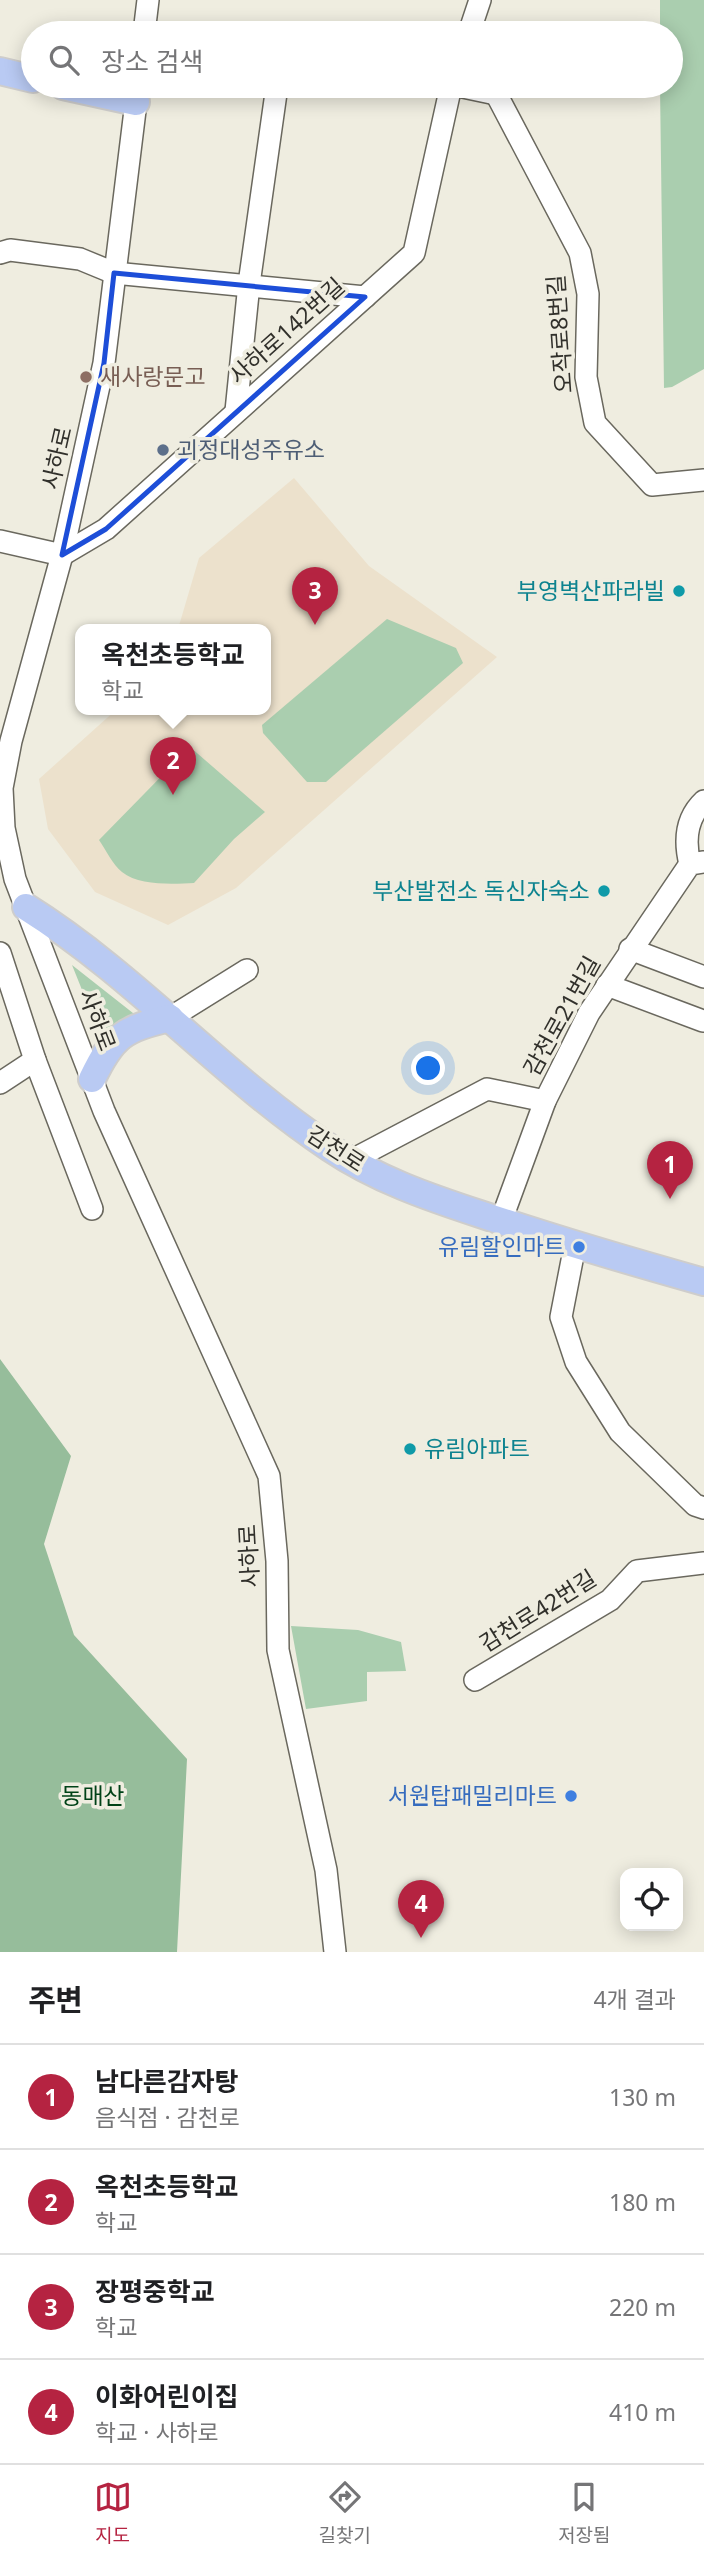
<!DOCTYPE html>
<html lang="ko">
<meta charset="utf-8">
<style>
:root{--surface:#fff;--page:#f2f2f2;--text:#202124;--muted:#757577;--line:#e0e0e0;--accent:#b52341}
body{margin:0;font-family:"Noto Sans","Noto Sans KR",sans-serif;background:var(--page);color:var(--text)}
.controls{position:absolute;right:21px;bottom:21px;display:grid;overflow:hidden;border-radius:14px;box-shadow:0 4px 18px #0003}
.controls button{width:63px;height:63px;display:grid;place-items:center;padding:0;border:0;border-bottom:2px solid var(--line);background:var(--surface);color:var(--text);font:35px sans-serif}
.you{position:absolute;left:429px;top:1069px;width:24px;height:24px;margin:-18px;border:5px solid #fff;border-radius:50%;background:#1a73e8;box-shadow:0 0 0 10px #1a73e833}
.badge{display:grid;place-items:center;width:46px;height:46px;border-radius:50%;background:var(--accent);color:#fff;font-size:23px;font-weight:700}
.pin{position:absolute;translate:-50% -58px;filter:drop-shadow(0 2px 4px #0008)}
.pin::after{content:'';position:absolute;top:37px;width:24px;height:21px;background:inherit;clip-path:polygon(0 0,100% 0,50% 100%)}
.popup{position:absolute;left:75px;top:624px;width:196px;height:91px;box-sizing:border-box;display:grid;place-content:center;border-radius:14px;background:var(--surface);filter:drop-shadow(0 2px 5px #0005);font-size:23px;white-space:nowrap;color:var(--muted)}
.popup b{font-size:26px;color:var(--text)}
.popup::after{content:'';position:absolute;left:50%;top:100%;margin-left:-14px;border:14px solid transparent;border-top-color:var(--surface)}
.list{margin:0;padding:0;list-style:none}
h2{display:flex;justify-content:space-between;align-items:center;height:91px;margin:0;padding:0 28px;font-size:30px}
h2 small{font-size:23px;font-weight:400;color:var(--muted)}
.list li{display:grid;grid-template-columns:46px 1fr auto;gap:21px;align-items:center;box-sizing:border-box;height:105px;padding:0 28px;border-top:2px solid var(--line)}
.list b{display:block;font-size:26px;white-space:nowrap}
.list p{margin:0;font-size:23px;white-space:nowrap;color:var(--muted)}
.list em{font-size:23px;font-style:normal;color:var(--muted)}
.icon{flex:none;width:38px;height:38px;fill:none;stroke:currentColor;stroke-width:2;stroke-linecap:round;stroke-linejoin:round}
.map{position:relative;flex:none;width:704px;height:1952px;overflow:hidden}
.search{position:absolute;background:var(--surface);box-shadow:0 4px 18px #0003;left:21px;right:21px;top:21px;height:77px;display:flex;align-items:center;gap:18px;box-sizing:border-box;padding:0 24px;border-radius:38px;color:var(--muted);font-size:26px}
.sheet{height:511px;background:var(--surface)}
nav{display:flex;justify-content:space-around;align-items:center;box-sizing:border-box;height:98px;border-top:2px solid var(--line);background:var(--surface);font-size:19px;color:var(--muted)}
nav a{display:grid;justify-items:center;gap:4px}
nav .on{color:var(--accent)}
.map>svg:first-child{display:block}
</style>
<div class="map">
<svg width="704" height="1952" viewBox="0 0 704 1952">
<rect width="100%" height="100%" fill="#efede0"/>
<path fill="#ece1cc" d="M294 478 369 566 497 657 236 888 168 925 95 892 48 829 39 779 117 709H266V629H178L199 558Z"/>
<g fill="#aaceaf">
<path d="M660 0H704V369L672 387 664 388 660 86H671V33H660Z"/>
<path d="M387 619 456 648 463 663 326 782H307L263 733 262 725Z"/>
<path d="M190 747 265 812 234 839 194 883C173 884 139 886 122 872 113 865 106 850 99 840Z"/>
<path d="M72 965 138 1017C120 1020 110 1025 103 1042Z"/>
<path d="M291 1626 358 1630 401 1642 406 1671 367 1672V1701L306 1709Z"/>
</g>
<path fill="#96bd9b" d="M0 1359 71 1456 44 1544 74 1635 187 1759 177 1952H0Z"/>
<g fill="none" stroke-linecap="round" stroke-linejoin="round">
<defs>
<g id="minor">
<path d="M144 33 148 0"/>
<path d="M469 33 480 0"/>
<path d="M138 86 104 363 62 555 11 741 2 788 4 828 15 879 104 1111 269 1476 277 1561 278 1650 326 1870 335 1952"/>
<path d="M458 86 496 94"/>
<path d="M492 86 580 253 588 294 586 377 595 423 652 485 704 480"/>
<path d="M0 253 10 250 80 259 114 273 365 297"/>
<path d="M236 411 249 284 277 86"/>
<path d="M0 541 62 555"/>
<path d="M62 555 106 529 414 253 451 86"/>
<path d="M690 864C684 840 686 818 704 801"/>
<path d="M630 949 704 977"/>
<path d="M0 953 35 1060 0 1083"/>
<path d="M607 985 703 1021"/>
<path d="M170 1018 247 970"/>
<path d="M35 1060 92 1209"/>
<path d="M350 1161 487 1089 545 1101"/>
<path d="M501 1221 545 1101 589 1013 690 864 704 862"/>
<path d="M575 1245 561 1317 576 1362 620 1432 695 1505 704 1508"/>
<path d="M475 1680 610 1600 637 1571 704 1563"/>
</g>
<g id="major">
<path d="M0 71 33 79"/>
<path d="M63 86 136 102"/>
<path d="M26 907C136 976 222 1076 330 1148 376 1179 428 1197 480 1214 554 1239 629 1261 704 1282"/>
<path d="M92 1079C113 1035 124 1029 170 1018"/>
</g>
</defs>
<use href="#minor" stroke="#6a685e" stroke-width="24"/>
<use href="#major" stroke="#cecdcc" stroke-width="30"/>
<use href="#minor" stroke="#fff" stroke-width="21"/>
<use href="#major" stroke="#b9caf3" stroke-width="26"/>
</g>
<path fill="none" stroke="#1d4ed8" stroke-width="5" stroke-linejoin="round" d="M114 273 365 297 106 529 62 555 104 363Z"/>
<circle fill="#8d6e63" stroke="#efede0" stroke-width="2.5" cx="86" cy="377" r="7"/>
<circle fill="#5c6f8a" stroke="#efede0" stroke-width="2.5" cx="163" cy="450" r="7"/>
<g fill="#0f9aa8" stroke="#efede0" stroke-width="2.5">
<circle cx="679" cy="591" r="7"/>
<circle cx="604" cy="891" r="7"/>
<circle cx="410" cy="1449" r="7"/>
</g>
<g fill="#3f7fe0" stroke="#efede0" stroke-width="2.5">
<circle cx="579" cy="1247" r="7"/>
<circle cx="571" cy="1796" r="7"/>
</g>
<g text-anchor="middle" stroke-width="7" stroke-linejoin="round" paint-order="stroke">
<g font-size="23" fill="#31302b" stroke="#efede0">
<text transform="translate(287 331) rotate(-42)" y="8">사하로142번길</text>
<text transform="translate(560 334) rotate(-94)" y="8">오작로8번길</text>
<text transform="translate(57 458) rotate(-77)" y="8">사하로</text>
<text transform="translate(562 1016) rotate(-61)" y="8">감천로21번길</text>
<text transform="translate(97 1020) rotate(69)" y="8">사하로</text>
<text transform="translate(336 1149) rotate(33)" y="8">감천로</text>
<text transform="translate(249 1556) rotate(-93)" y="8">사하로</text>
<text transform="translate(538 1611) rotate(-32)" y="8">감천로42번길</text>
</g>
<g font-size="23" fill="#785e54" stroke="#efede0" text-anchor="start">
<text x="100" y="385">새사랑문고</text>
</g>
<g font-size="23" fill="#4e5e75" stroke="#efede0" text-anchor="start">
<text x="177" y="458">괴정대성주유소</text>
</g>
<g font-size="23" fill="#0d838f" stroke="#efede0" text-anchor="end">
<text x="665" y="599">부영벽산파라빌</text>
<text x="590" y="899">부산발전소 독신자숙소</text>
<text x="424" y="1457" text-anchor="start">유림아파트</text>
</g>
<g font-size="23" fill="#366cbe" stroke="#efede0" text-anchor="end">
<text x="565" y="1255">유림할인마트</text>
<text x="557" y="1804">서원탑패밀리마트</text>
</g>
<g font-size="23" fill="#004217" stroke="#efede0">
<text x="93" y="1804">동매산</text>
</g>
</g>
</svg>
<div class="controls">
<button><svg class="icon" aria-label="locate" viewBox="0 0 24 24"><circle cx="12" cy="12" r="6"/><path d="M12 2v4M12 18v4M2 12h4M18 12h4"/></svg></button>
</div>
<div class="you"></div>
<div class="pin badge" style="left:670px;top:1199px">1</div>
<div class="pin badge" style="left:173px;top:795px">2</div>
<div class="popup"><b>옥천초등학교</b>학교</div>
<div class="pin badge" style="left:315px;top:625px">3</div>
<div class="pin badge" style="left:421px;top:1938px">4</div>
<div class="search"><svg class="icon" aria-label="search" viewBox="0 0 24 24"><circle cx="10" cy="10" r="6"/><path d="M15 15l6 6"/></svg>장소 검색</div>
</div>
<section class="sheet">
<h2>주변<small>4개 결과</small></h2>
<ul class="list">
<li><span class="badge">1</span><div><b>남다른감자탕</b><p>음식점 · 감천로</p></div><em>130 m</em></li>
<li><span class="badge">2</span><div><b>옥천초등학교</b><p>학교</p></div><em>180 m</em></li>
<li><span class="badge">3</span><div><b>장평중학교</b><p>학교</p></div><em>220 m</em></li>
<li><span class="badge">4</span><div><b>이화어린이집</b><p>학교 · 사하로</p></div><em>410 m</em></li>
</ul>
</section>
<nav>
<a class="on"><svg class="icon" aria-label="map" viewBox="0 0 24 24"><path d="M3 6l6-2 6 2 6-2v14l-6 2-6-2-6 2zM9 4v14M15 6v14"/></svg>지도</a>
<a><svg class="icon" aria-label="directions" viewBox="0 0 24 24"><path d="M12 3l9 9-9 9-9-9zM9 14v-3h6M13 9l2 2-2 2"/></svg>길찾기</a>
<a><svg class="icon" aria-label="saved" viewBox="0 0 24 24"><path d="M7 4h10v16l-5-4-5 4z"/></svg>저장됨</a>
</nav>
